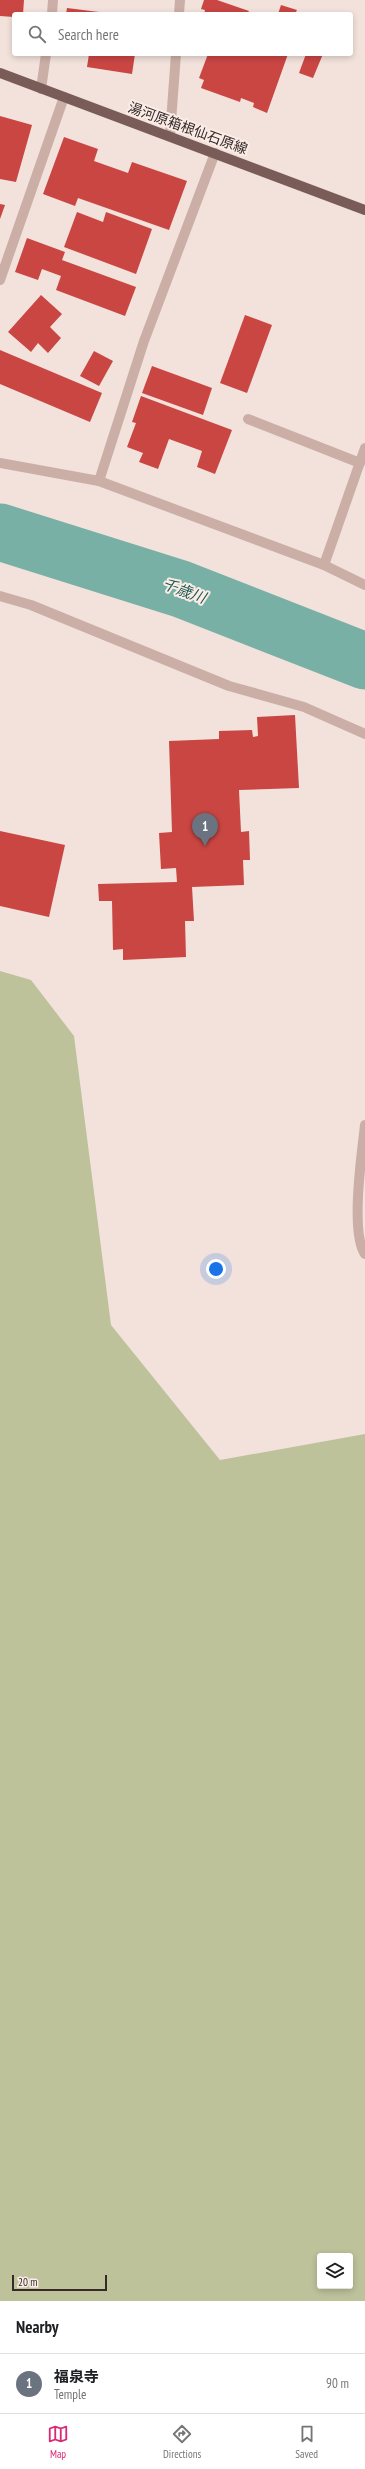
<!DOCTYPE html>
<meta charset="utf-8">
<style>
:root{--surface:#fff;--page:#f6f6f6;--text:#202124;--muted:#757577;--line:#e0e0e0;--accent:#db2777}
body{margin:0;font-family:"PT Sans Narrow","Noto Sans JP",sans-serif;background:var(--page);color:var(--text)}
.controls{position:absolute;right:12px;bottom:12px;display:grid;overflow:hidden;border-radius:4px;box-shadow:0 2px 6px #0003}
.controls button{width:36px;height:36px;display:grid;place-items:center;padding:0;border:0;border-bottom:1px solid var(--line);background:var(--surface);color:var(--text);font:20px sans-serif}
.scale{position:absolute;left:12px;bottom:10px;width:95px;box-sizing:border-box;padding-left:4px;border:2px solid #372928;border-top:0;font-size:11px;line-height:14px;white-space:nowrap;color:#372928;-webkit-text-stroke:3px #faede7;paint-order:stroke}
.you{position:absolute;left:216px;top:1269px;width:14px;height:14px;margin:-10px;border:3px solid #fff;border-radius:50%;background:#1a73e8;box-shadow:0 0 0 6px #1a73e833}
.badge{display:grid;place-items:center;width:26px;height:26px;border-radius:50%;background:var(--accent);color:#fff;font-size:13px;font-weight:700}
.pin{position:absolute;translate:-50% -33px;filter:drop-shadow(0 1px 2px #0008)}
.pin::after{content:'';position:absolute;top:21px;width:14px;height:12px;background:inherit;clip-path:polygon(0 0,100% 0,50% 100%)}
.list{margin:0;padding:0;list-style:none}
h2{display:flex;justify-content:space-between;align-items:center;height:52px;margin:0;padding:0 16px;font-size:17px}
h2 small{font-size:13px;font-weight:400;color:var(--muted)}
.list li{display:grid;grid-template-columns:26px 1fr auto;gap:12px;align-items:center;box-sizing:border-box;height:60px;padding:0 16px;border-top:1px solid var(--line)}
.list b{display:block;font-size:15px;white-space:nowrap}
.list p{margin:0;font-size:13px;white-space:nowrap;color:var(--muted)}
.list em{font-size:13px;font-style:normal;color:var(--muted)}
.icon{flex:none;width:22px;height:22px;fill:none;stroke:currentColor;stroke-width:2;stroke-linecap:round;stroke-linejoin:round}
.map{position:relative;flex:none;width:365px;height:2301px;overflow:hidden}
.search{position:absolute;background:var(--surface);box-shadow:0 2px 6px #0003;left:12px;right:12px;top:12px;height:44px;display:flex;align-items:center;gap:10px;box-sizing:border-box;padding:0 14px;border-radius:4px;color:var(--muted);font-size:15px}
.sheet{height:112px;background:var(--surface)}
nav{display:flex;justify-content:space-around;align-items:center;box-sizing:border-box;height:56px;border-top:1px solid var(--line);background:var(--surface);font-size:11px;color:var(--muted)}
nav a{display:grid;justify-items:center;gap:2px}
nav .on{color:var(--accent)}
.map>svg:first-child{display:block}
</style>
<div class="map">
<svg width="365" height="2301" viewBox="0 0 365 2301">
<rect width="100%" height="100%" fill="#f2e2db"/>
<path fill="#bdc29b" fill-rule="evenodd" d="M0 971 31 980 74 1036 111 1325 220 1460 365 1434V2301H0ZM320 2256H350V2286H320Z"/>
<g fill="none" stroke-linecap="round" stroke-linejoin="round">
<path stroke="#79b0a6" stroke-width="57" d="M0 532 181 589 365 661"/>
</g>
<g fill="#c94643">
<path d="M0 0H24L23 14H14V17L0 16Z"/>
<path d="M204 0H217L249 11 247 14H204L205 10 201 9Z"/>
<path d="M281 5 297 10 295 14H278Z"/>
<path d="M67 8 107 13V14H66Z"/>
<path d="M89 54H135L132 74 87 67Z"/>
<path d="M208 54H288L267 113 253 107 254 103 241 98 240 102 201 88 204 80 199 78Z"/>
<path d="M306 54H323L313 78 299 73Z"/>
<path d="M0 116 32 125 16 182 0 179Z"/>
<path d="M64 137 98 149 94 161 128 173 132 162 187 181 169 230 78 198 75 206 43 194Z"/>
<path d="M0 204 5 205 0 219Z"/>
<path d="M77 212 103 222 106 212 152 229 136 274 64 247Z"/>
<path d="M27 238 65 252 62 260 136 287 125 316 56 290 61 276 42 269 38 280 15 272Z"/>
<path d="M41 295 62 314 50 327 61 338 48 353 38 343 31 352 8 332Z"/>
<path d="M245 315 272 325 247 393 220 383Z"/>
<path d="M0 350 102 393 90 422 0 384Z"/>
<path d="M94 351 113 361 99 386 80 376Z"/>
<path d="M152 366 212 388 203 415 142 393Z"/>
<path d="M141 396 232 430 215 474 197 467 202 451 169 439 158 469 139 462 143 453 127 447 136 423 132 422Z"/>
<path d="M295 715 299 788 239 790 241 832 249 831 250 860H243L244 885 192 887 194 921H185L186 957 123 960V949L113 950 112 901H99L98 884 177 882 176 868 161 869 159 833 172 832 169 741 219 739V731L252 730 253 737 258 736 257 717Z"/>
<path d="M0 831 65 845 49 917 0 906Z"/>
</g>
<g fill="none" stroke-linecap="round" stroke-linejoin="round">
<g stroke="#cbafa7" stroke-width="10">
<path d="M52 14 53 0"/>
<path d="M179 14 180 0"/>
<path d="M41 89 46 54"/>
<path d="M170 135 176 54"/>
<path d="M0 280 64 97"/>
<path d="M248 419 360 463"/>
<path d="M0 463 99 481 324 565 365 585"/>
<path d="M99 481 144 341 215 153"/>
<path d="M324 565 365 448"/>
<path d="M0 596 31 605 229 686 304 707 365 734"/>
<path d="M365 1125C362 1152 350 1233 365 1254"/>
</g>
<path stroke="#795c58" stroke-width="10" d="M0 73 365 210"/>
</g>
<g text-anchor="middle" stroke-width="4" stroke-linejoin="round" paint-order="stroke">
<g font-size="14" fill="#372928" stroke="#faede7">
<text transform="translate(188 128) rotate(20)" y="5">湯河原箱根仙石原線</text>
</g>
<g font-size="15" font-style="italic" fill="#1c5950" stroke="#faede7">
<text transform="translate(184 591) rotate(20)" y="5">千歳川</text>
</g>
</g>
</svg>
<div class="controls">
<button><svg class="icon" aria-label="layers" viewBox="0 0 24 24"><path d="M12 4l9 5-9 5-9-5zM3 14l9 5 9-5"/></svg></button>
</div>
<div class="scale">20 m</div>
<div class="you"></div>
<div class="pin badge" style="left:205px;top:846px;background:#6b7280">1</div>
<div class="search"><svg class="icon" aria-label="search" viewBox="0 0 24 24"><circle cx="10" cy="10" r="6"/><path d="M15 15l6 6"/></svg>Search here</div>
</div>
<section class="sheet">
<h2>Nearby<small></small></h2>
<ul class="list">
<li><span class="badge" style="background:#6b7280">1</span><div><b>福泉寺</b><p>Temple</p></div><em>90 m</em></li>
</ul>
</section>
<nav>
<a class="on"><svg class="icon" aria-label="map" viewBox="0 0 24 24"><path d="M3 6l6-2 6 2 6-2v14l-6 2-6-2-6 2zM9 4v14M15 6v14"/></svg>Map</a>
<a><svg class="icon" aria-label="directions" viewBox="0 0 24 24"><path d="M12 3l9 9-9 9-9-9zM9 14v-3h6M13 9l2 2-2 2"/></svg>Directions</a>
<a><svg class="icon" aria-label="saved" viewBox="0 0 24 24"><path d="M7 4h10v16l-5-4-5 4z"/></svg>Saved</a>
</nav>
